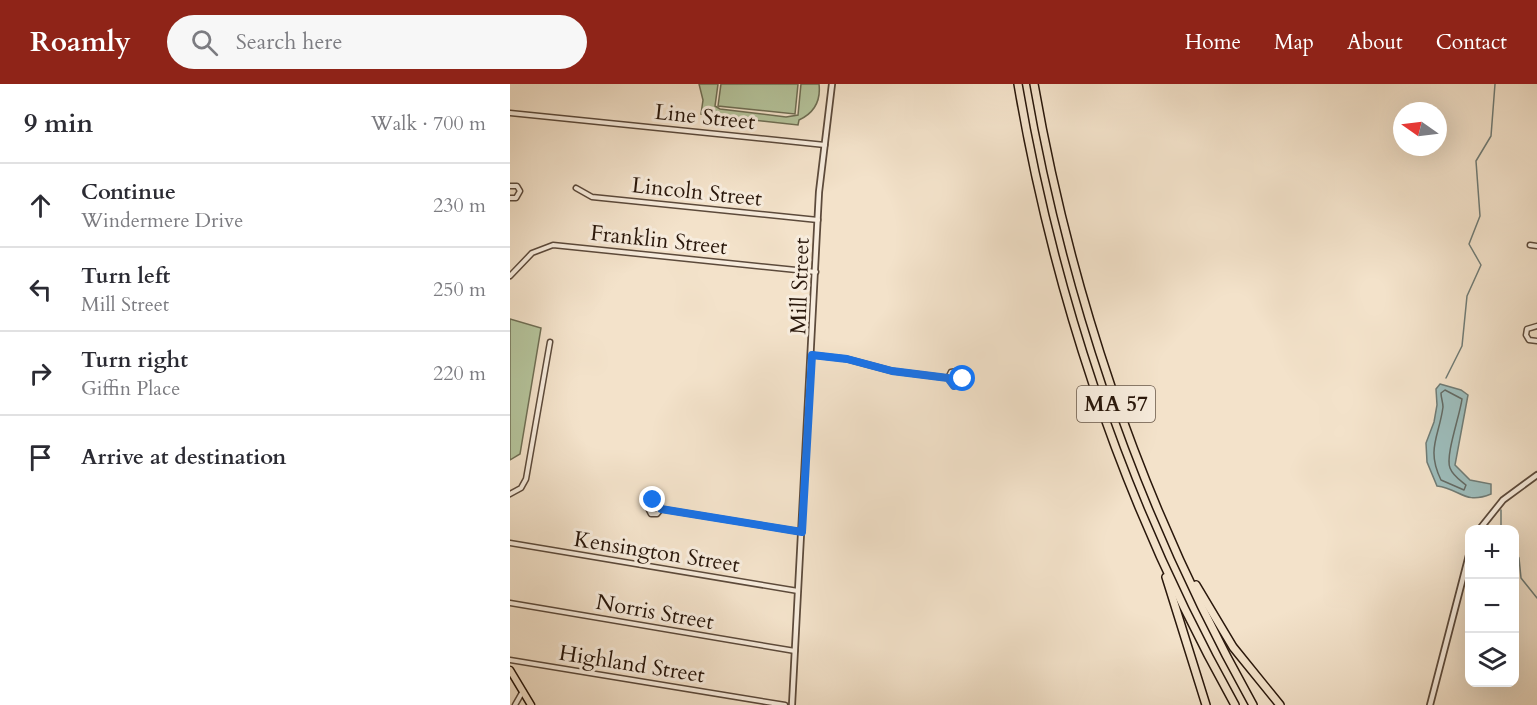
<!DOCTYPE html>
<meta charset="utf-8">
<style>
:root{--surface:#fff;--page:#f7f7f7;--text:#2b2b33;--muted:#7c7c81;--line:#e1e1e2;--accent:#8f2418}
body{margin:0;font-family:Cardo,serif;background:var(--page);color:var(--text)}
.controls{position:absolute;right:18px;bottom:18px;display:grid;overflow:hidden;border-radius:12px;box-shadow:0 6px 24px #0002}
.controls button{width:54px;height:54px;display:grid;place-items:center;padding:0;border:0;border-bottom:2px solid var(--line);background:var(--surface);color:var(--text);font:30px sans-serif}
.compass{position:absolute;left:883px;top:18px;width:54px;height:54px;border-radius:50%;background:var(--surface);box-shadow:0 6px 24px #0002;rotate:284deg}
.stop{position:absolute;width:18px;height:18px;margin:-14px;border:4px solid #1a73e8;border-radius:50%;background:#fff}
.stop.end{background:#1a73e8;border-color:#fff;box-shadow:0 2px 6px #0008}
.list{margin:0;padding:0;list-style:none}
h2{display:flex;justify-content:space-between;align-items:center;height:78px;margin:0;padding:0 24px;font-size:26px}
h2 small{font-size:20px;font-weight:400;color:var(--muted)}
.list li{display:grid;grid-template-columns:39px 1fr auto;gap:18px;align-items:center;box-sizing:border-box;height:84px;padding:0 24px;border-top:2px solid var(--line)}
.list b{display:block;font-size:22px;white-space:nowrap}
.list p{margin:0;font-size:20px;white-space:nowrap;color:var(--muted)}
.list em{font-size:20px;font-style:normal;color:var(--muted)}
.icon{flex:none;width:33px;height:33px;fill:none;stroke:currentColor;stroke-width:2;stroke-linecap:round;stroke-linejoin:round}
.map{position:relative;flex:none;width:1027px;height:621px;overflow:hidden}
header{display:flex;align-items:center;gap:36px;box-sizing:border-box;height:84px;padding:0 30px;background:var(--accent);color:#fff}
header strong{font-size:28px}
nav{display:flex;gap:33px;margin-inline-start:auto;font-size:21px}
.search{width:420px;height:54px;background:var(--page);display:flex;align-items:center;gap:15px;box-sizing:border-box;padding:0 21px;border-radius:33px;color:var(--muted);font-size:22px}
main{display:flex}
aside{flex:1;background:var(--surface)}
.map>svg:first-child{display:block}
</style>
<header>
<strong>Roamly</strong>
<div class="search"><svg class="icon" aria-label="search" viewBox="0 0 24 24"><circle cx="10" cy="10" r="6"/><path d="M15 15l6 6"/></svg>Search here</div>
<nav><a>Home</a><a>Map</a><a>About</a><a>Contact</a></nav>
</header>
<main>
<aside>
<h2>9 min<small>Walk · 700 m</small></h2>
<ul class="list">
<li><svg class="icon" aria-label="ahead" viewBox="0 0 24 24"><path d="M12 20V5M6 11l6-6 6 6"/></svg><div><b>Continue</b><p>Windermere Drive</p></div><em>230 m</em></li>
<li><svg class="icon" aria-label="left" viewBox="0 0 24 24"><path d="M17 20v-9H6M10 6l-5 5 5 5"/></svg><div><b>Turn left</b><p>Mill Street</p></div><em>250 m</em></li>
<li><svg class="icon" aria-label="right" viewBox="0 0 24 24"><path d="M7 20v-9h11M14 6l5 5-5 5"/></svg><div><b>Turn right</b><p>Giffin Place</p></div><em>220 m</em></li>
<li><svg class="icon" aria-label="arrive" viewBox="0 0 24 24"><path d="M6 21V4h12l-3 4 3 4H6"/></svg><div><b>Arrive at destination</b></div></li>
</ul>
</aside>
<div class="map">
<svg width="1027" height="621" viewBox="0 0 1027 621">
<rect width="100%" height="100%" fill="#f3e2ca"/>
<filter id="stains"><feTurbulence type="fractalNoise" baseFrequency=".00333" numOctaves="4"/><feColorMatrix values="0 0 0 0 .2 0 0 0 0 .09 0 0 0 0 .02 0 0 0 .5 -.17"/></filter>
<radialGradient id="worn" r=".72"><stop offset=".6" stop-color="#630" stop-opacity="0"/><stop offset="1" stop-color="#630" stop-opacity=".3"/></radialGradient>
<g fill="#b5c49c" stroke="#6f6e54" stroke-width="1.5">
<path d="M189 0H208L205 22 210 25 276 33 288 31 291 0H309C311 17 304 29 289 36L288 41 191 30 193 16Z"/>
<path d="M211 0H288L285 30 208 22Z"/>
<path d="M0 235 31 244 10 370 0 376Z"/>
</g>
<path fill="#9dbdbc" stroke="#6f7b75" stroke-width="1.5" d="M930 300 951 306 958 311 945 381 960 396 981 400V410C954 421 951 405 927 402L917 378 916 359 924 338 927 321 926 305Z"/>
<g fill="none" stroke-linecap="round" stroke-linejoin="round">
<path stroke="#636a64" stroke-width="1.5" d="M935 306 952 315C950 331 935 372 940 384 943 392 950 396 956 401L954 406 931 396C916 365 929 353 933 323 933 318 931 314 931 309Z"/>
<g stroke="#6f7b75" stroke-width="1.5">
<path d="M936 294 952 262 957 212 971 181 959 160 970 132 966 77 981 52 985 0"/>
<path d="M991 446V426"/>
<path d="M1005 468 1009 474 1011 494 1027 514"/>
</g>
<defs>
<g id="minor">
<path d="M0 29 315 61"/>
<path d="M0 102H7L10 107 6 114H0"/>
<path d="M66 104 82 113 308 136"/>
<path d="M1020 161 1027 162"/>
<path d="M0 192 22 169 43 161 306 188"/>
<path d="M1027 242 1017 245 1016 251 1019 256 1027 257"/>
<path d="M302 271 337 275 382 287 438 294 444 302 450 300 453 295 447 287 441 288 438 294"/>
<path d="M0 410 11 404 16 395 40 258"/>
<path d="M151 425 147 430H141L137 422 145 416 149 418 151 425 292 448"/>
<path d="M0 459 288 507"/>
<path d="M0 519 285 567"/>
<path d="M0 576 275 621"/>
<path d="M5 621 13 607"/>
</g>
<g id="tertiary">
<path d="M969 446 993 416 1027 391"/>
<path d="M282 621 309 108 322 0"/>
<path d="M920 621 960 467"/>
</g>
<path id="primary" d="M0 586 21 621"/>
<g id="motorway">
<path d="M508 0C545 217 617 428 725 621"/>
<path d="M524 0C562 218 635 428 743 621"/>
<path d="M656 493 696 621"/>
<path d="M686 501 723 563 770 621"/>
</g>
</defs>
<use href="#minor" stroke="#5c4a3b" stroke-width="7"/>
<use href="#tertiary" stroke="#5c4a3b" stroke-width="8"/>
<use href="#primary" stroke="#29170b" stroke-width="9"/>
<use href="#motorway" stroke="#29170b" stroke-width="10"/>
<use href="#minor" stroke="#f7ecdd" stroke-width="4"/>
<use href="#tertiary" stroke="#f7ecdd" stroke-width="4.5"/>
<use href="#primary" stroke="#f3e2ca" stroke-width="6"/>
<use href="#motorway" stroke="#f3e2ca" stroke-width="7"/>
</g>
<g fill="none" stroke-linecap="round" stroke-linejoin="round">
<path stroke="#1a73e8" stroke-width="8" d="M143 416 149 418 151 425 292 448 302 271 337 275 382 287 438 294 444 302 450 300 453 295"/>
</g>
<g text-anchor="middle" stroke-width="6" stroke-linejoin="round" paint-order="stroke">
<rect fill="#f7ecdd" stroke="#67574a" stroke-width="1.5" x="567" y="302" width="78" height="36" rx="4.5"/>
<g font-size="21" font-weight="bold" fill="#29170b">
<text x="606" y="327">MA 57</text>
</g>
<g font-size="22" fill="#29170b" stroke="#f7ecdd">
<text transform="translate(195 32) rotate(6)" y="8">Line Street</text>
<text transform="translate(187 107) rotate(6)" y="8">Lincoln Street</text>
<text transform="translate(149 155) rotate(6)" y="8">Franklin Street</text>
<text transform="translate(289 202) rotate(-88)" y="8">Mill Street</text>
<text transform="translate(147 467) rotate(9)" y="8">Kensington Street</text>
<text transform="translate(145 527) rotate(10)" y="8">Norris Street</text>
<text transform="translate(122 579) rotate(9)" y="8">Highland Street</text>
</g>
</g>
<rect width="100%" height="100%" filter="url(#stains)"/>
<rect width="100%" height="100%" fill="url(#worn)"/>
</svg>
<div class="controls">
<button>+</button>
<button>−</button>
<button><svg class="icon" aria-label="layers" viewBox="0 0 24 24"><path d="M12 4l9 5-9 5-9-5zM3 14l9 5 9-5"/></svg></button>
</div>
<svg class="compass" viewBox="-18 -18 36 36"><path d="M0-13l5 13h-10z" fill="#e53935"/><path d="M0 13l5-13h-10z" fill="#7c7c81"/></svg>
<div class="stop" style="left:453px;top:295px"></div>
<div class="stop end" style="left:143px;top:416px"></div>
</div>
</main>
